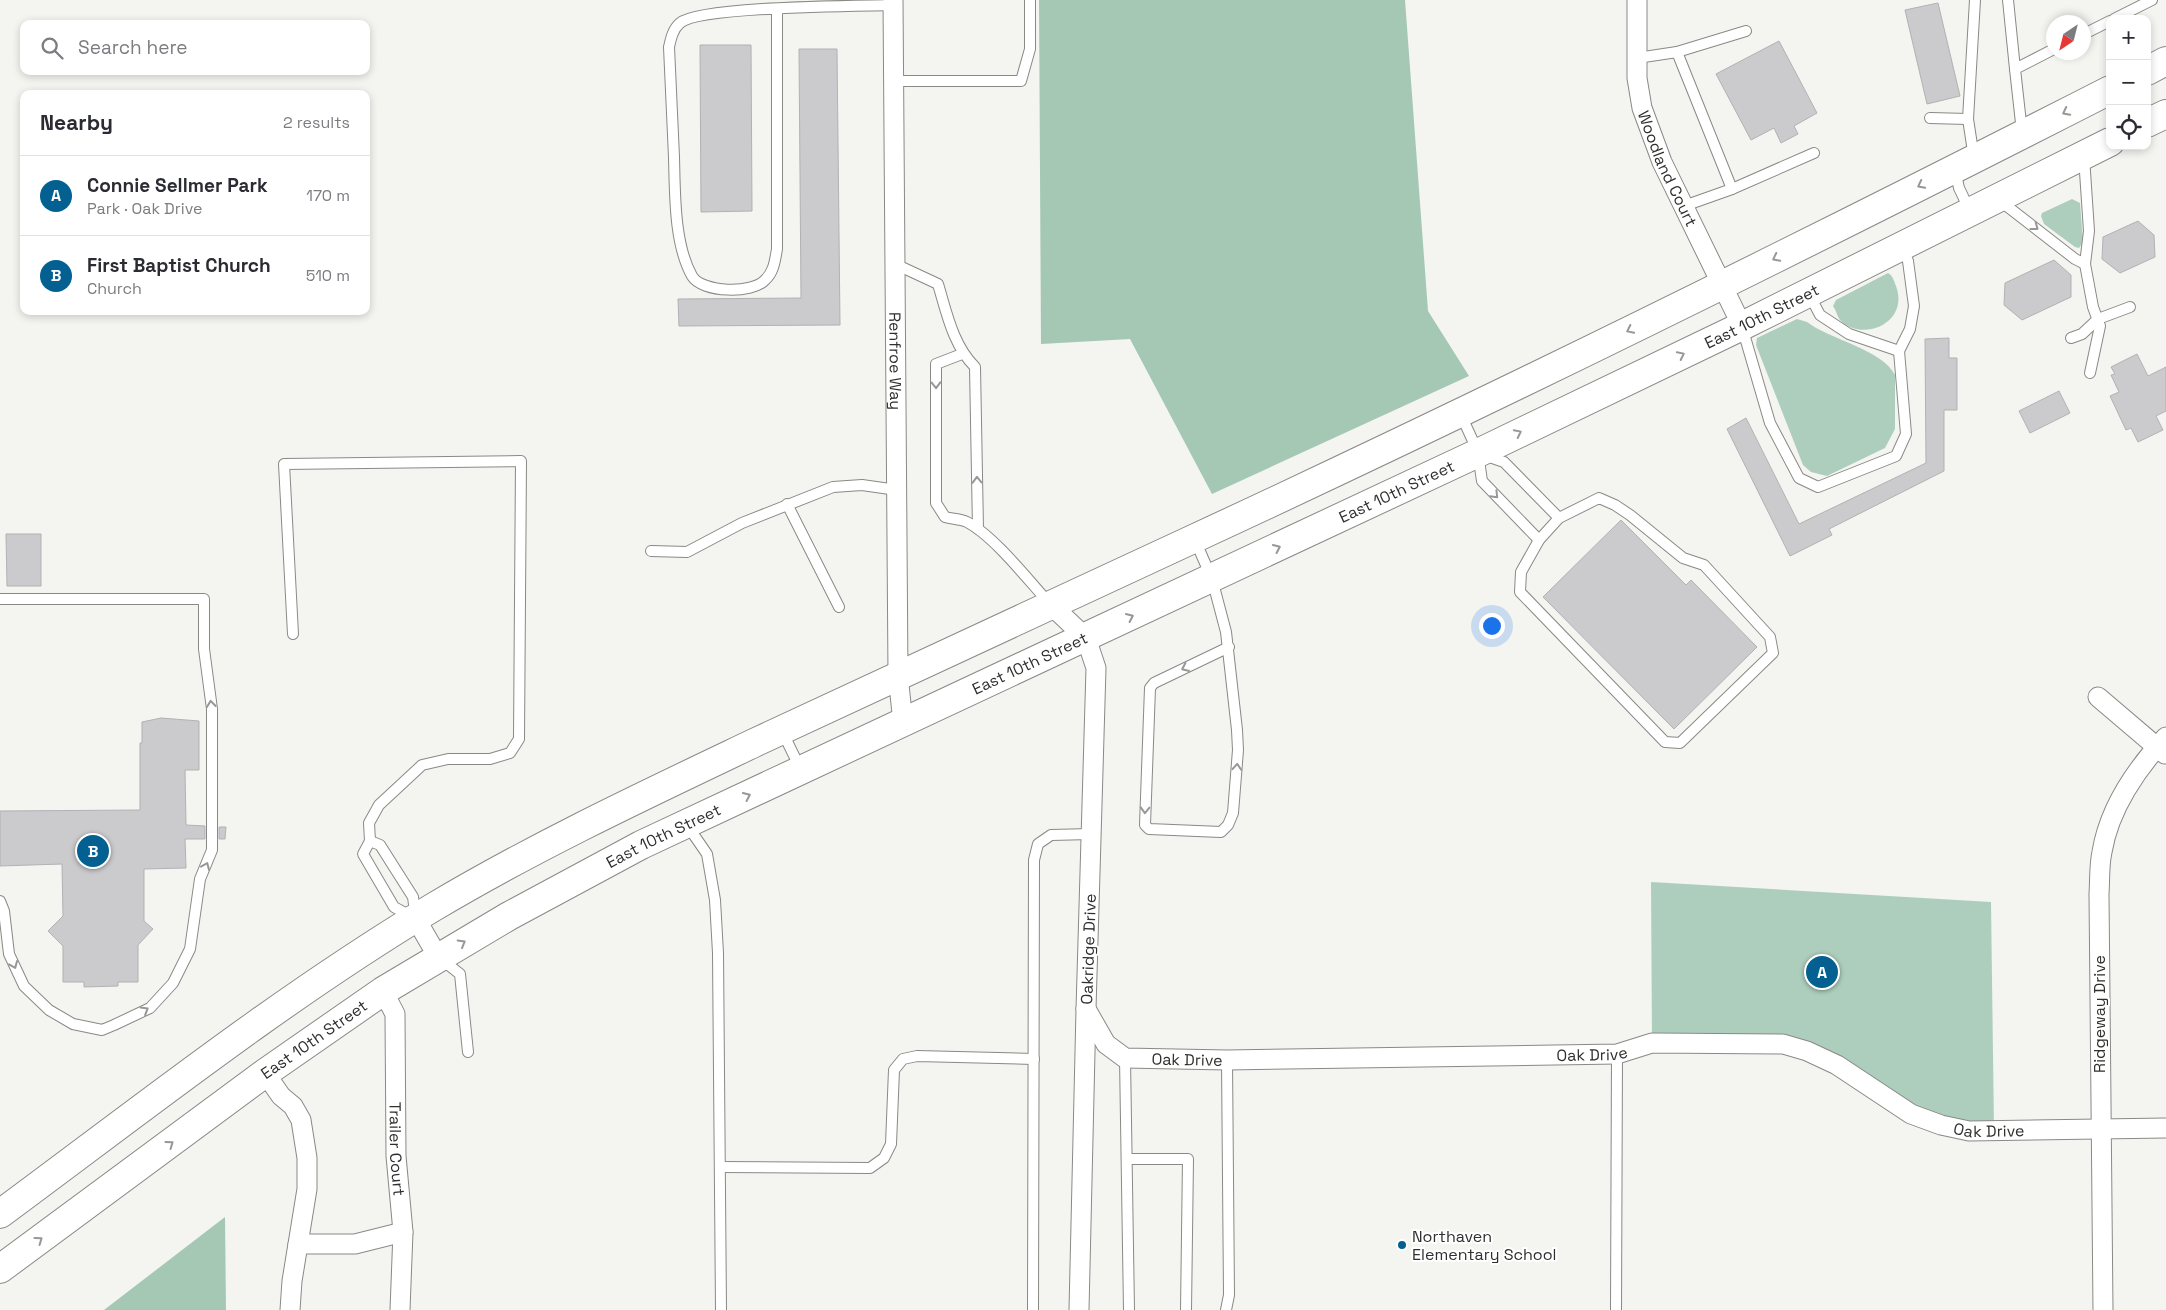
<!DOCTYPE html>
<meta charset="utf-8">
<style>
:root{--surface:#fff;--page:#f7f7f7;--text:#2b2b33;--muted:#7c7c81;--line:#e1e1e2;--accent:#036090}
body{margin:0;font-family:"Space Grotesk",sans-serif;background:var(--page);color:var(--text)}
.controls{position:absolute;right:15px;top:15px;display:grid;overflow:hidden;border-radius:10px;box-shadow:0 2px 8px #0003}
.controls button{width:45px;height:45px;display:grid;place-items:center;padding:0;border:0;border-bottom:1px solid var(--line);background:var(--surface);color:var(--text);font:25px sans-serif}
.compass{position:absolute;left:2046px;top:15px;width:45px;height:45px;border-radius:50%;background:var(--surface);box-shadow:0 2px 8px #0003;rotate:215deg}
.you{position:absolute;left:1491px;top:625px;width:18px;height:18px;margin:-12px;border:4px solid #fff;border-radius:50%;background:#1a73e8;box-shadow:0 0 0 8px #1a73e833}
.badge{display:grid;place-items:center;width:32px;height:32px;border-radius:50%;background:var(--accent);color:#fff;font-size:16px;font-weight:700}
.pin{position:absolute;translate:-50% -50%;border:2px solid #fff;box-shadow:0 1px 5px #0006}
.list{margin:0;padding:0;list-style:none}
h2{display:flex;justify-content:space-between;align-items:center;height:65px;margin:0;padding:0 20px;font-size:21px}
h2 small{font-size:16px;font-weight:400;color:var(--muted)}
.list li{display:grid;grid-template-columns:32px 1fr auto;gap:15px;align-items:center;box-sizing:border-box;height:80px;padding:0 20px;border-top:1px solid var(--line)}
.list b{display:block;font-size:19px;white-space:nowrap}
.list p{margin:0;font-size:16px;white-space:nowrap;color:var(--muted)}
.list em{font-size:16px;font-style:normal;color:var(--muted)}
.icon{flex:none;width:28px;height:28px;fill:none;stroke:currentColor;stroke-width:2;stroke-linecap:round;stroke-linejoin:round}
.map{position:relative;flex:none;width:2166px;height:1310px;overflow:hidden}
.search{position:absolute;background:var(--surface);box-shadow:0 2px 8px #0003;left:20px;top:20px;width:350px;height:55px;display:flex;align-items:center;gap:12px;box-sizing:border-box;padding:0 18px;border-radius:10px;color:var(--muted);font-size:19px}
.panel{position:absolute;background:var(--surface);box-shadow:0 2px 8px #0003;left:20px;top:90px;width:350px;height:225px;border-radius:10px}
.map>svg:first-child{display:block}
</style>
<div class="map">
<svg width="2166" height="1310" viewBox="0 0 2166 1310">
<rect width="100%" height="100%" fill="#f4f4f1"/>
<g fill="#aecebd">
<path d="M2072 199 2080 203 2083 242 2079 248 2075 247 2044 224 2041 216 2042 213Z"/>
<path d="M1888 273C1893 276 1894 281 1896 286 1910 323 1862 343 1840 320 1837 316 1836 310 1833 306L1836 300Z"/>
<path d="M1797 319 1807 322C1829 339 1883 350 1895 375V429L1885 448 1827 476 1811 472 1803 465 1756 345 1757 338Z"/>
<path d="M1651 882 1991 902 1994 1130 1911 1114 1837 1065 1744 1043H1652Z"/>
</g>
<g fill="#a4c8b4">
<path d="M1039 0H1405L1428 311 1469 376 1212 494 1130 339 1041 344Z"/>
<path d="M225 1217 226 1310H104Z"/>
</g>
<g fill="#cbcacd" stroke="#b2b1b4">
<path d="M1938 3 1960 96 1927 104 1905 10Z"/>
<path d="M1779 41 1817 113 1794 126 1798 134 1781 143 1774 128 1751 140 1716 74Z"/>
<path d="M700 45H751L752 211 701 212Z"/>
<path d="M799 49H837L840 325 679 326 678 299 801 298Z"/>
<path d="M2138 221 2154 235 2155 257 2120 273 2102 259 2103 237Z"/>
<path d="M2054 260 2071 275V297L2022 320 2004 305 2005 283Z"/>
<path d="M1949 338V358H1957V410H1944V471L1829 529 1832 535 1790 556 1727 429 1746 418 1799 524 1926 463 1925 339Z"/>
<path d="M2137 354 2148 376 2166 367V411L2156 416 2163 430 2138 442 2131 428 2126 430 2110 396 2119 392 2111 375 2115 374 2111 367Z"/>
<path d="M2059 391 2070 413 2030 433 2019 411Z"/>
<path d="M1621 520 1686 585 1691 580 1757 647 1674 729 1543 597Z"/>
<path d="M6 534H41V586H7Z"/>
<path d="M161 718 199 721V770H185L186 825 205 826V839H185L186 868 144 869V921L153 929 138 945V982H118V986L84 987V982H63V946L48 931 63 916 62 864 0 866V811L140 810V743H142V722Z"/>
<path d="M219 827H226L225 839H219Z"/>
</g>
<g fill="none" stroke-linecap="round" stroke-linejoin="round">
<defs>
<g id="service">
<path d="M2008 0 2015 69"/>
<path d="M777 9V249C775 260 774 272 765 280 753 294 702 293 692 276 674 244 675 193 674 157 672 120 671 84 669 47 671 38 673 29 680 23 700 6 858 6 893 5"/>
<path d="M2114 19 2152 0"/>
<path d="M2084 34 2110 21"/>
<path d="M1677 52 1746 31"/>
<path d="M1637 58 1677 52 1732 189 1684 206"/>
<path d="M894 81H1021L1030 49V0"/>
<path d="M1930 118 1968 119"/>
<path d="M2022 132 2015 69 2054 49"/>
<path d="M1974 158 1968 119 1975 0"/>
<path d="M1955 170 1959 188 1970 211"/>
<path d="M1732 189 1814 153"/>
<path d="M1999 200 2075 259 2085 264 2089 231 2084 157"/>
<path d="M895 264 938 284C947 314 953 345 975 367L978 529"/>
<path d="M2085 264 2093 307 2100 326 2090 373"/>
<path d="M1809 294 1820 315 1849 334 1899 351"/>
<path d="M1742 327 1770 423 1799 478 1818 487 1896 456 1906 434 1899 351 1910 329 1914 306 1908 261 1902 246"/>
<path d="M2071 338 2082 334 2098 319 2130 307"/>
<path d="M962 354 936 364V503L945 517C952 519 961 519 967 522 994 536 1029 581 1050 604"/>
<path d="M1461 415 1478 452"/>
<path d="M1599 498 1615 505 1630 515 1683 558 1704 565 1770 637 1773 653 1680 743 1665 742 1520 592 1521 572 1539 540 1559 518Z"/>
<path d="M787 504 839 607"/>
<path d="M1195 540 1212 579 1226 632 1237 730 1238 750 1233 813 1228 825 1221 832 1149 829 1145 825 1150 688 1154 683 1229 647"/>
<path d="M1539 540 1482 481 1478 453 1504 462 1559 518"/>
<path d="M651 551 687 552 742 523 833 487 862 485 897 490"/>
<path d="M0 599H204V649L212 709V850L200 879 190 949 173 983 150 1008 114 1025 102 1030 73 1024 49 1010 24 986 9 954 4 911 0 901"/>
<path d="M293 634 284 464 521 461 519 739 510 753 490 759H448L422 765 379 805 369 823 370 841"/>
<path d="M782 731 801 770"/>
<path d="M687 825 707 854 715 900 718 953 721 1310"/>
<path d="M370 841 380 845 413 897 416 919 394 907 363 854Z"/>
<path d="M441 959 460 974 468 1052"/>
<path d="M1125 1058 1129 1310"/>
<path d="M1127 1159H1188L1186 1310"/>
<path d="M720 1167 870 1168 884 1158 891 1144 894 1070 903 1059 917 1056 1034 1059"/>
<path d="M1033 1310 1034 860 1038 844 1051 835 1091 834"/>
<path d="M1226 1310 1229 1295 1227 1060"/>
<path d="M1616 1310 1617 1054"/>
</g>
<g id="minor">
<path id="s1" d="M893 0 898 675 903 723"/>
<path id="s2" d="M1637 0V78L1642 108 1662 162 1742 326"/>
<path d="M1051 605 1086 638 1096 668 1086 1009 1079 1310"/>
<path d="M2098 697 2165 754"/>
<path d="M416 919 438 957"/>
<path id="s3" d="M383 991 395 1014 396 1156 403 1232 400 1310"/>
<path id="s4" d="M1086 1009 1106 1044 1125 1058 1227 1060 1617 1054 1652 1043 1783 1044 1807 1051 1837 1065 1911 1114 1941 1125 1969 1131 2166 1128"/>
<path d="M265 1073 281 1096 293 1106 301 1120 307 1158V1189L292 1281 290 1310"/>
<path d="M298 1244H355L403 1232"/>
<path d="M2103 1310 2099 894C2100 880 2099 865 2102 852 2109 809 2137 768 2166 737"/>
</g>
<g id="primary">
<path d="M2147 71 2166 61"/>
<path d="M2147 123 2166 114"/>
<path d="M0 1214C142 1109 281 999 432 908 536 846 645 795 754 743 899 675 1045 608 1191 540 1500 397 1806 245 2110 90"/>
<path id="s5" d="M0 1269 265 1073 383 991 509 916 641 845 1478 453 1742 326 2110 142"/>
</g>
</defs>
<use href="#service" stroke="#8a8986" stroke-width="12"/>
<use href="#minor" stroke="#8a8986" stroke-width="21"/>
<use href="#primary" stroke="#8a8986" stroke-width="30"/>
<use href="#service" stroke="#fff" stroke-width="10"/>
<use href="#minor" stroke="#fff" stroke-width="19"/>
<use href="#primary" stroke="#fff" stroke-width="28"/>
</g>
<defs><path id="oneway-chevron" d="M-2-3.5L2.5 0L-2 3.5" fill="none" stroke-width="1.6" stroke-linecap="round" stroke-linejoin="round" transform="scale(1.25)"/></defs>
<g stroke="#979796">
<use href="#oneway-chevron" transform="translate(2066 112) rotate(153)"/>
<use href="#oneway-chevron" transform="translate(1921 185) rotate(153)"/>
<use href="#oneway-chevron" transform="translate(2035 227) rotate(37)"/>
<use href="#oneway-chevron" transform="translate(1776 258) rotate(153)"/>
<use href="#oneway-chevron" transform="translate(1630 330) rotate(154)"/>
<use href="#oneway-chevron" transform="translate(1681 355) rotate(-26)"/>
<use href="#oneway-chevron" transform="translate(936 385) rotate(89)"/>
<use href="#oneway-chevron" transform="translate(1518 433) rotate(-26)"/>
<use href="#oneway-chevron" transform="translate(977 480) rotate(-91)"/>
<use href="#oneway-chevron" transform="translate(1495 495) rotate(46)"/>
<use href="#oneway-chevron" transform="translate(1277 548) rotate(-25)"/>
<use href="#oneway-chevron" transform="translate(1130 617) rotate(-25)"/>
<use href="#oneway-chevron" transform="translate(1185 668) rotate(155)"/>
<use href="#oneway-chevron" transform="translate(211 704) rotate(-96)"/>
<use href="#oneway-chevron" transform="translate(1237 767) rotate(-86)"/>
<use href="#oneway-chevron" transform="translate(747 796) rotate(-25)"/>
<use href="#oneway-chevron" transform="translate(1145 810) rotate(92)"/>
<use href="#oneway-chevron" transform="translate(206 866) rotate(-67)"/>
<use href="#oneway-chevron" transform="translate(462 943) rotate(-30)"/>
<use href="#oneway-chevron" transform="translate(14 965) rotate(67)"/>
<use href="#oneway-chevron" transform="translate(145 1010) rotate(-31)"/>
<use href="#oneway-chevron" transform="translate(170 1144) rotate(-36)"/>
<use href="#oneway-chevron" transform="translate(39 1240) rotate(-36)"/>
</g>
<circle fill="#036090" stroke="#fff" stroke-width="2" cx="1402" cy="1245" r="5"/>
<g text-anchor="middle" stroke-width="4" stroke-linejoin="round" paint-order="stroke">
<g font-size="16" fill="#2f2f2e" stroke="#fff">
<text dy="6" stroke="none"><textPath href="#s2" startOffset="174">Woodland Court</textPath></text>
<text dy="6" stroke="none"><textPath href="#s5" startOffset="2009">East 10th Street</textPath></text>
<text dy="6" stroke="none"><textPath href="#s1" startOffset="361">Renfroe Way</textPath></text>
<text dy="6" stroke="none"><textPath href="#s5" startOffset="1604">East 10th Street</textPath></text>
<text dy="6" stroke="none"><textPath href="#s5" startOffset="1199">East 10th Street</textPath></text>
<text dy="6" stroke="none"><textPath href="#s5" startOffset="794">East 10th Street</textPath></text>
<text transform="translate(1088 949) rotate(-88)" y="6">Oakridge Drive</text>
<text transform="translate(2099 1014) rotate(-90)" y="6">Ridgeway Drive</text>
<text dy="6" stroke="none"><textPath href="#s5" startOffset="389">East 10th Street</textPath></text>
<text dy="6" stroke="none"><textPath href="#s4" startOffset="531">Oak Drive</textPath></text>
<text dy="6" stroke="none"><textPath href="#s4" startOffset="126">Oak Drive</textPath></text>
<text dy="6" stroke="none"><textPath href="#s4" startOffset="951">Oak Drive</textPath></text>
<text dy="6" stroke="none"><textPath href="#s3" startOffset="161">Trailer Court</textPath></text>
</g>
<g font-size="16" fill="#2f2f2e" stroke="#fff" text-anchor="start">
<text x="1412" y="1242">Northaven<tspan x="1412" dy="18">Elementary School</tspan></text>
</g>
</g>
</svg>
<div class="controls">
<button>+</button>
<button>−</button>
<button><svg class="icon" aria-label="locate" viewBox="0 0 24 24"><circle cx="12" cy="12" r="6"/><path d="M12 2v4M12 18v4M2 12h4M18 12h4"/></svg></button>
</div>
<svg class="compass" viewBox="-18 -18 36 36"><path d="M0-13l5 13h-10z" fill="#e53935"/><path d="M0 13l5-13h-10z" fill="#7c7c81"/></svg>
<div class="you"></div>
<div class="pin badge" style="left:1822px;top:972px">A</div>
<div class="pin badge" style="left:93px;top:851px">B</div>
<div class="search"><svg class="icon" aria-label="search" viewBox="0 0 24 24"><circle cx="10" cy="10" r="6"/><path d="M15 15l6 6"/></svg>Search here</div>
<section class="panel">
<h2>Nearby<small>2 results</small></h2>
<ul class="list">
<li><span class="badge">A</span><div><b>Connie Sellmer Park</b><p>Park · Oak Drive</p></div><em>170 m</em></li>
<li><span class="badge">B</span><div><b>First Baptist Church</b><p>Church</p></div><em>510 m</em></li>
</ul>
</section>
</div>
